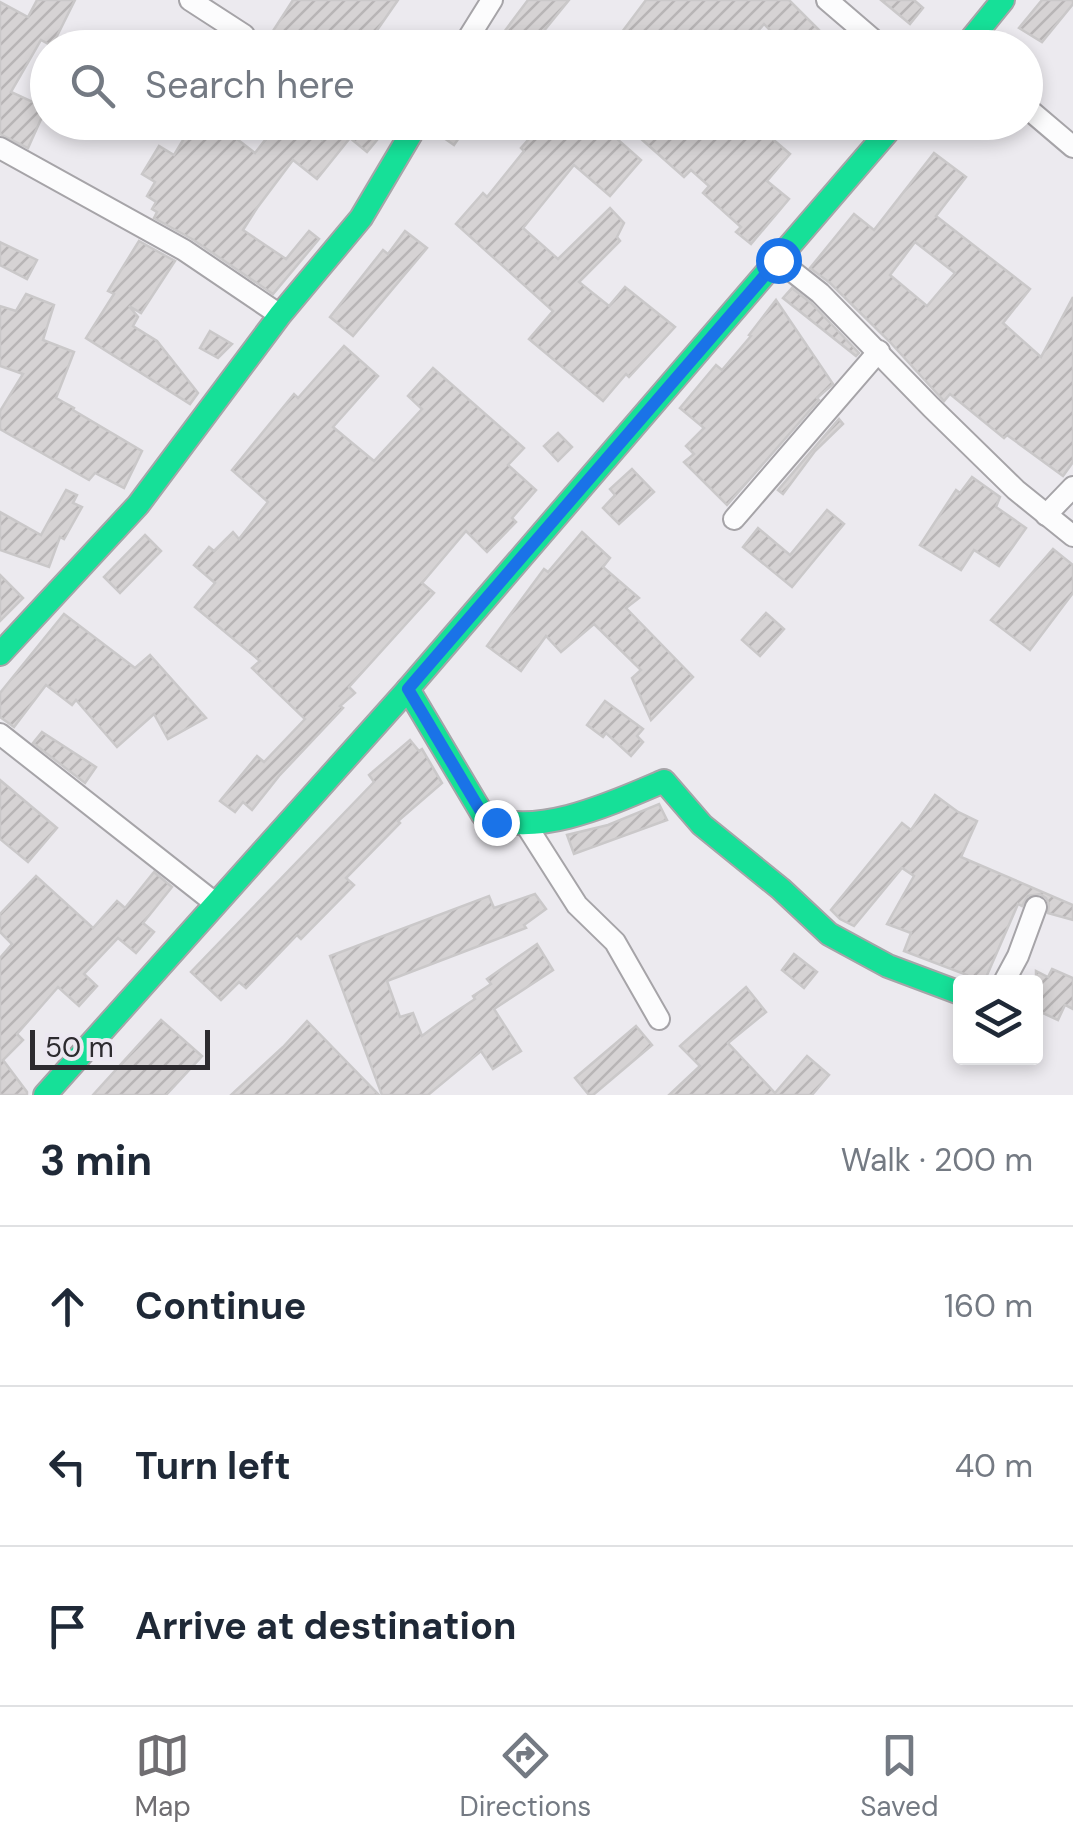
<!DOCTYPE html>
<meta charset="utf-8">
<style>
:root{--surface:#fff;--page:#f6f6f7;--text:#1f2937;--muted:#747a83;--line:#e0e1e3;--accent:#706e72}
body{margin:0;font-family:"DM Sans",sans-serif;background:var(--page);color:var(--text)}
.controls{position:absolute;right:30px;bottom:30px;display:grid;overflow:hidden;border-radius:10px;box-shadow:0 5px 15px #0003}
.controls button{width:90px;height:90px;display:grid;place-items:center;padding:0;border:0;border-bottom:2px solid var(--line);background:var(--surface);color:var(--text);font:50px sans-serif}
.scale{position:absolute;left:30px;bottom:25px;width:180px;box-sizing:border-box;padding-left:10px;border:5px solid #2d2b2f;border-top:0;font-size:28px;line-height:35px;white-space:nowrap;color:#2d2b2f;-webkit-text-stroke:8px #ece8f1;paint-order:stroke}
.stop{position:absolute;width:30px;height:30px;margin:-22px;border:8px solid #1a73e8;border-radius:50%;background:#fff}
.stop.end{background:#1a73e8;border-color:#fff;box-shadow:0 2px 10px #0008}
.list{margin:0;padding:0;list-style:none}
h2{display:flex;justify-content:space-between;align-items:center;height:130px;margin:0;padding:0 40px;font-size:42px}
h2 small{font-size:32px;font-weight:400;color:var(--muted)}
.list li{display:grid;grid-template-columns:65px 1fr auto;gap:30px;align-items:center;box-sizing:border-box;height:160px;padding:0 40px;border-top:2px solid var(--line)}
.list b{display:block;font-size:38px;white-space:nowrap}
.list em{font-size:32px;font-style:normal;color:var(--muted)}
.icon{flex:none;width:55px;height:55px;fill:none;stroke:currentColor;stroke-width:2;stroke-linecap:round;stroke-linejoin:round}
.map{position:relative;flex:none;width:1073px;height:1095px;overflow:hidden}
.search{position:absolute;background:var(--surface);box-shadow:0 5px 15px #0003;left:30px;right:30px;top:30px;height:110px;display:flex;align-items:center;gap:25px;box-sizing:border-box;padding:0 35px;border-radius:55px;color:var(--muted);font-size:38px}
.sheet{height:610px;background:var(--surface)}
nav{display:flex;justify-content:space-around;align-items:center;box-sizing:border-box;height:140px;border-top:2px solid var(--line);background:var(--surface);font-size:28px;color:var(--muted)}
nav a{display:grid;justify-items:center;gap:5px}
nav .on{color:var(--accent)}
.map>svg:first-child{display:block}
</style>
<div class="map">
<svg width="1073" height="1095" viewBox="0 0 1073 1095">
<defs>
<pattern id="building-hatch" width="6" height="6" patternUnits="userSpaceOnUse" patternTransform="scale(2.5)"><rect width="6" height="6" fill="#d6d3d4"/><path d="M-1 1l2-2M0 6l6-6M5 7l2-2" fill="none" stroke="#b8b5b6"/></pattern>
</defs>
<rect width="100%" height="100%" fill="#eceaef"/>
<g fill="url(#building-hatch)" stroke="#cac8c9" stroke-width="2.5" fill-rule="evenodd">
<path d="M37 0H75L52 46 41 40 11 92 46 108 28 148 0 134V2L28 17Z"/>
<path d="M293 0H398L373 36 384 48H262Z"/>
<path d="M528 0H569L530 48H492Z"/>
<path d="M646 0H789L837 48H787L764 24 743 48H610Z"/>
<path d="M881 0H914L923 8 910 24Z"/>
<path d="M1042 0H1073V4L1042 42 1019 28Z"/>
<path d="M194 122H215L255 153 279 122H300L322 140 335 125 332 122H392L367 152 350 138 317 179 293 160 257 208 243 230 286 259 309 231 319 239 273 294 192 239 154 218 157 212 152 209 156 202 147 196 155 182 142 174 159 146 174 155Z"/>
<path d="M437 122H470L454 145 434 131Z"/>
<path d="M544 122H598L641 160 610 196 574 165 523 228 558 259 610 208 624 223 617 237 620 241 579 282 609 306 625 287 675 327 629 377 626 374 603 401 529 339 553 311 456 224 483 193 487 197 524 151 521 148Z"/>
<path d="M651 122H753L790 154 767 181 789 199 751 244 736 232 741 227 703 193 709 186 691 170 684 177 639 137Z"/>
<path d="M934 153 966 177 936 216 1030 289 1003 323 1041 357 1073 297V462L1063 476 1007 435 1004 438 950 394 944 401 889 341 830 283 810 268 854 214 874 230ZM915 242 955 273 927 306 890 275Z"/>
<path d="M405 231 427 248 353 336 330 317 383 250 388 254Z"/>
<path d="M139 241 175 261 141 313 129 306 138 317 133 326 157 341 198 393 190 404 86 338 114 294 108 291Z"/>
<path d="M0 242 37 260 27 279 0 265Z"/>
<path d="M792 288 811 303 859 353 856 356 783 298Z"/>
<path d="M26 294 54 305 43 340 74 352 56 398 74 408 73 410 142 451 124 488 95 473 89 480 0 429V411L23 374 0 366V306L16 311Z"/>
<path d="M776 300 833 384 817 398 819 400 727 505 684 462 694 454 686 446 704 428 680 408 716 365 722 370 751 336 749 335Z"/>
<path d="M210 331 232 344 218 358 200 348Z"/>
<path d="M344 346 378 376 333 427 374 461 422 409 408 396 433 368 524 448 508 465 536 490 512 518 516 522 487 552 466 531 422 583 434 593 349 687 355 693 340 706 343 708 279 776 252 810 243 802 235 812 220 801 257 756 264 762 305 719 252 668 260 661 195 607 215 583 194 565 209 547 214 551 233 532 239 539 268 502 232 470 294 394 298 398Z"/>
<path d="M839 419 843 424 815 451 783 494 778 490Z"/>
<path d="M558 433 572 447 558 461 544 446Z"/>
<path d="M632 469 654 492 619 524 603 508 615 495 610 489Z"/>
<path d="M972 477 1000 497 996 507 1026 528 999 566 974 550 961 570 920 545 956 490 960 493Z"/>
<path d="M66 490 77 495 73 503 82 507 64 539 60 537 49 567 0 550V512L41 535Z"/>
<path d="M827 510 844 524 792 587 743 547 758 528 790 555Z"/>
<path d="M582 532 610 558 603 567 639 598 626 608 693 677 651 720 632 678 641 670 594 624 561 652 546 636 521 671 487 646 544 569 548 572Z"/>
<path d="M145 535 161 551 120 593 104 577Z"/>
<path d="M1053 549 1073 565V593L1030 650 991 620Z"/>
<path d="M0 575 23 598 0 621Z"/>
<path d="M766 613 784 629 760 656 742 640Z"/>
<path d="M64 614 135 668 150 655 206 718 168 739 154 714 117 747 76 700 72 705 46 685 14 727 0 717V693Z"/>
<path d="M605 701 643 729 637 736 643 742 631 756 606 733 603 737 587 725Z"/>
<path d="M42 732 96 767 85 783 33 743Z"/>
<path d="M410 740 419 751 422 749 442 783 398 821 400 823 346 878 354 885 301 939 297 935 246 988 239 982 221 1000 191 972 374 782 369 775Z"/>
<path d="M0 780 57 828 28 862 0 839Z"/>
<path d="M935 795 958 812 977 821 961 857 1073 905V920L1048 913 1049 904 1046 898 1040 894 1028 896 1022 906 1018 904 984 982H975L967 975 904 951 911 933 887 924 914 876 902 868 854 926 840 919 831 910 902 823 911 830Z"/>
<path d="M659 804 667 820 574 854 567 835 608 825Z"/>
<path d="M154 872 172 887 143 923 154 932 136 953 118 938 84 974 97 986 79 1006 58 987 17 1034 23 1040 3 1060 27 1092V1095H0V958L12 944 0 932V914L36 876 93 928 117 901 125 908Z"/>
<path d="M535 894 546 909 524 925 526 928 387 981 400 1017 413 1013 422 1036 439 1023 475 999 473 996 491 984 487 979 537 944 553 970 494 1009 521 1051 493 1069 481 1051 428 1095H382L330 956 489 896 494 908Z"/>
<path d="M794 954 817 972 804 988 782 970Z"/>
<path d="M1052 969 1073 978V1009L1065 1005 1058 1020 1036 1010V971L1048 977Z"/>
<path d="M746 987 766 1012 728 1043 775 1093 807 1056 829 1075 812 1095H669L700 1066 680 1046Z"/>
<path d="M161 1020 202 1056 166 1095H93Z"/>
<path d="M307 1021 379 1095H231L283 1047Z"/>
<path d="M636 1026 652 1045 593 1095H589L575 1078Z"/>
</g>
<g fill="none" stroke-linecap="round" stroke-linejoin="round">
<defs>
<g id="street">
<path d="M190 0 244 35"/>
<path d="M827 0 883 48"/>
<path d="M462 48 492 0"/>
<path d="M1026 107 1073 147"/>
<path d="M0 148 184 250 280 315"/>
<path d="M778 260 820 293 931 407 1016 490 1073 536"/>
<path d="M1046 515 1073 487"/>
<path d="M734 519 879 351"/>
<path d="M0 734 215 903"/>
<path d="M526 825 577 905 615 942 659 1019"/>
<path d="M1004 982 1018 956 1036 907"/>
</g>
<g id="fast">
<path d="M964 48 1003 0"/>
<path d="M0 654 138 505 280 315 361 218 418 122"/>
<path d="M408 689 483 815C534 840 615 802 664 781L702 825 781 889 829 934 888 966 960 993"/>
<path d="M45 1095 408 689 896 122"/>
</g>
</defs>
<use href="#street" stroke="#a6a4a8" stroke-width="24"/>
<use href="#fast" stroke="#a6a4a8" stroke-width="26"/>
<use href="#street" stroke="#fcfcfd" stroke-width="20"/>
<use href="#fast" stroke="#16e098" stroke-width="22"/>
</g>
<g fill="none" stroke-linecap="round" stroke-linejoin="round">
<path stroke="#1a73e8" stroke-width="12" d="M496 822 483 815 408 689 778 260"/>
</g>
</svg>
<div class="controls">
<button><svg class="icon" aria-label="layers" viewBox="0 0 24 24"><path d="M12 4l9 5-9 5-9-5zM3 14l9 5 9-5"/></svg></button>
</div>
<div class="scale">50 m</div>
<div class="stop" style="left:778px;top:260px"></div>
<div class="stop end" style="left:496px;top:822px"></div>
<div class="search"><svg class="icon" aria-label="search" viewBox="0 0 24 24"><circle cx="10" cy="10" r="6"/><path d="M15 15l6 6"/></svg>Search here</div>
</div>
<section class="sheet">
<h2>3 min<small>Walk · 200 m</small></h2>
<ul class="list">
<li><svg class="icon" aria-label="ahead" viewBox="0 0 24 24"><path d="M12 20V5M6 11l6-6 6 6"/></svg><div><b>Continue</b></div><em>160 m</em></li>
<li><svg class="icon" aria-label="left" viewBox="0 0 24 24"><path d="M17 20v-9H6M10 6l-5 5 5 5"/></svg><div><b>Turn left</b></div><em>40 m</em></li>
<li><svg class="icon" aria-label="arrive" viewBox="0 0 24 24"><path d="M6 21V4h12l-3 4 3 4H6"/></svg><div><b>Arrive at destination</b></div></li>
</ul>
</section>
<nav>
<a class="on"><svg class="icon" aria-label="map" viewBox="0 0 24 24"><path d="M3 6l6-2 6 2 6-2v14l-6 2-6-2-6 2zM9 4v14M15 6v14"/></svg>Map</a>
<a><svg class="icon" aria-label="directions" viewBox="0 0 24 24"><path d="M12 3l9 9-9 9-9-9zM9 14v-3h6M13 9l2 2-2 2"/></svg>Directions</a>
<a><svg class="icon" aria-label="saved" viewBox="0 0 24 24"><path d="M7 4h10v16l-5-4-5 4z"/></svg>Saved</a>
</nav>
